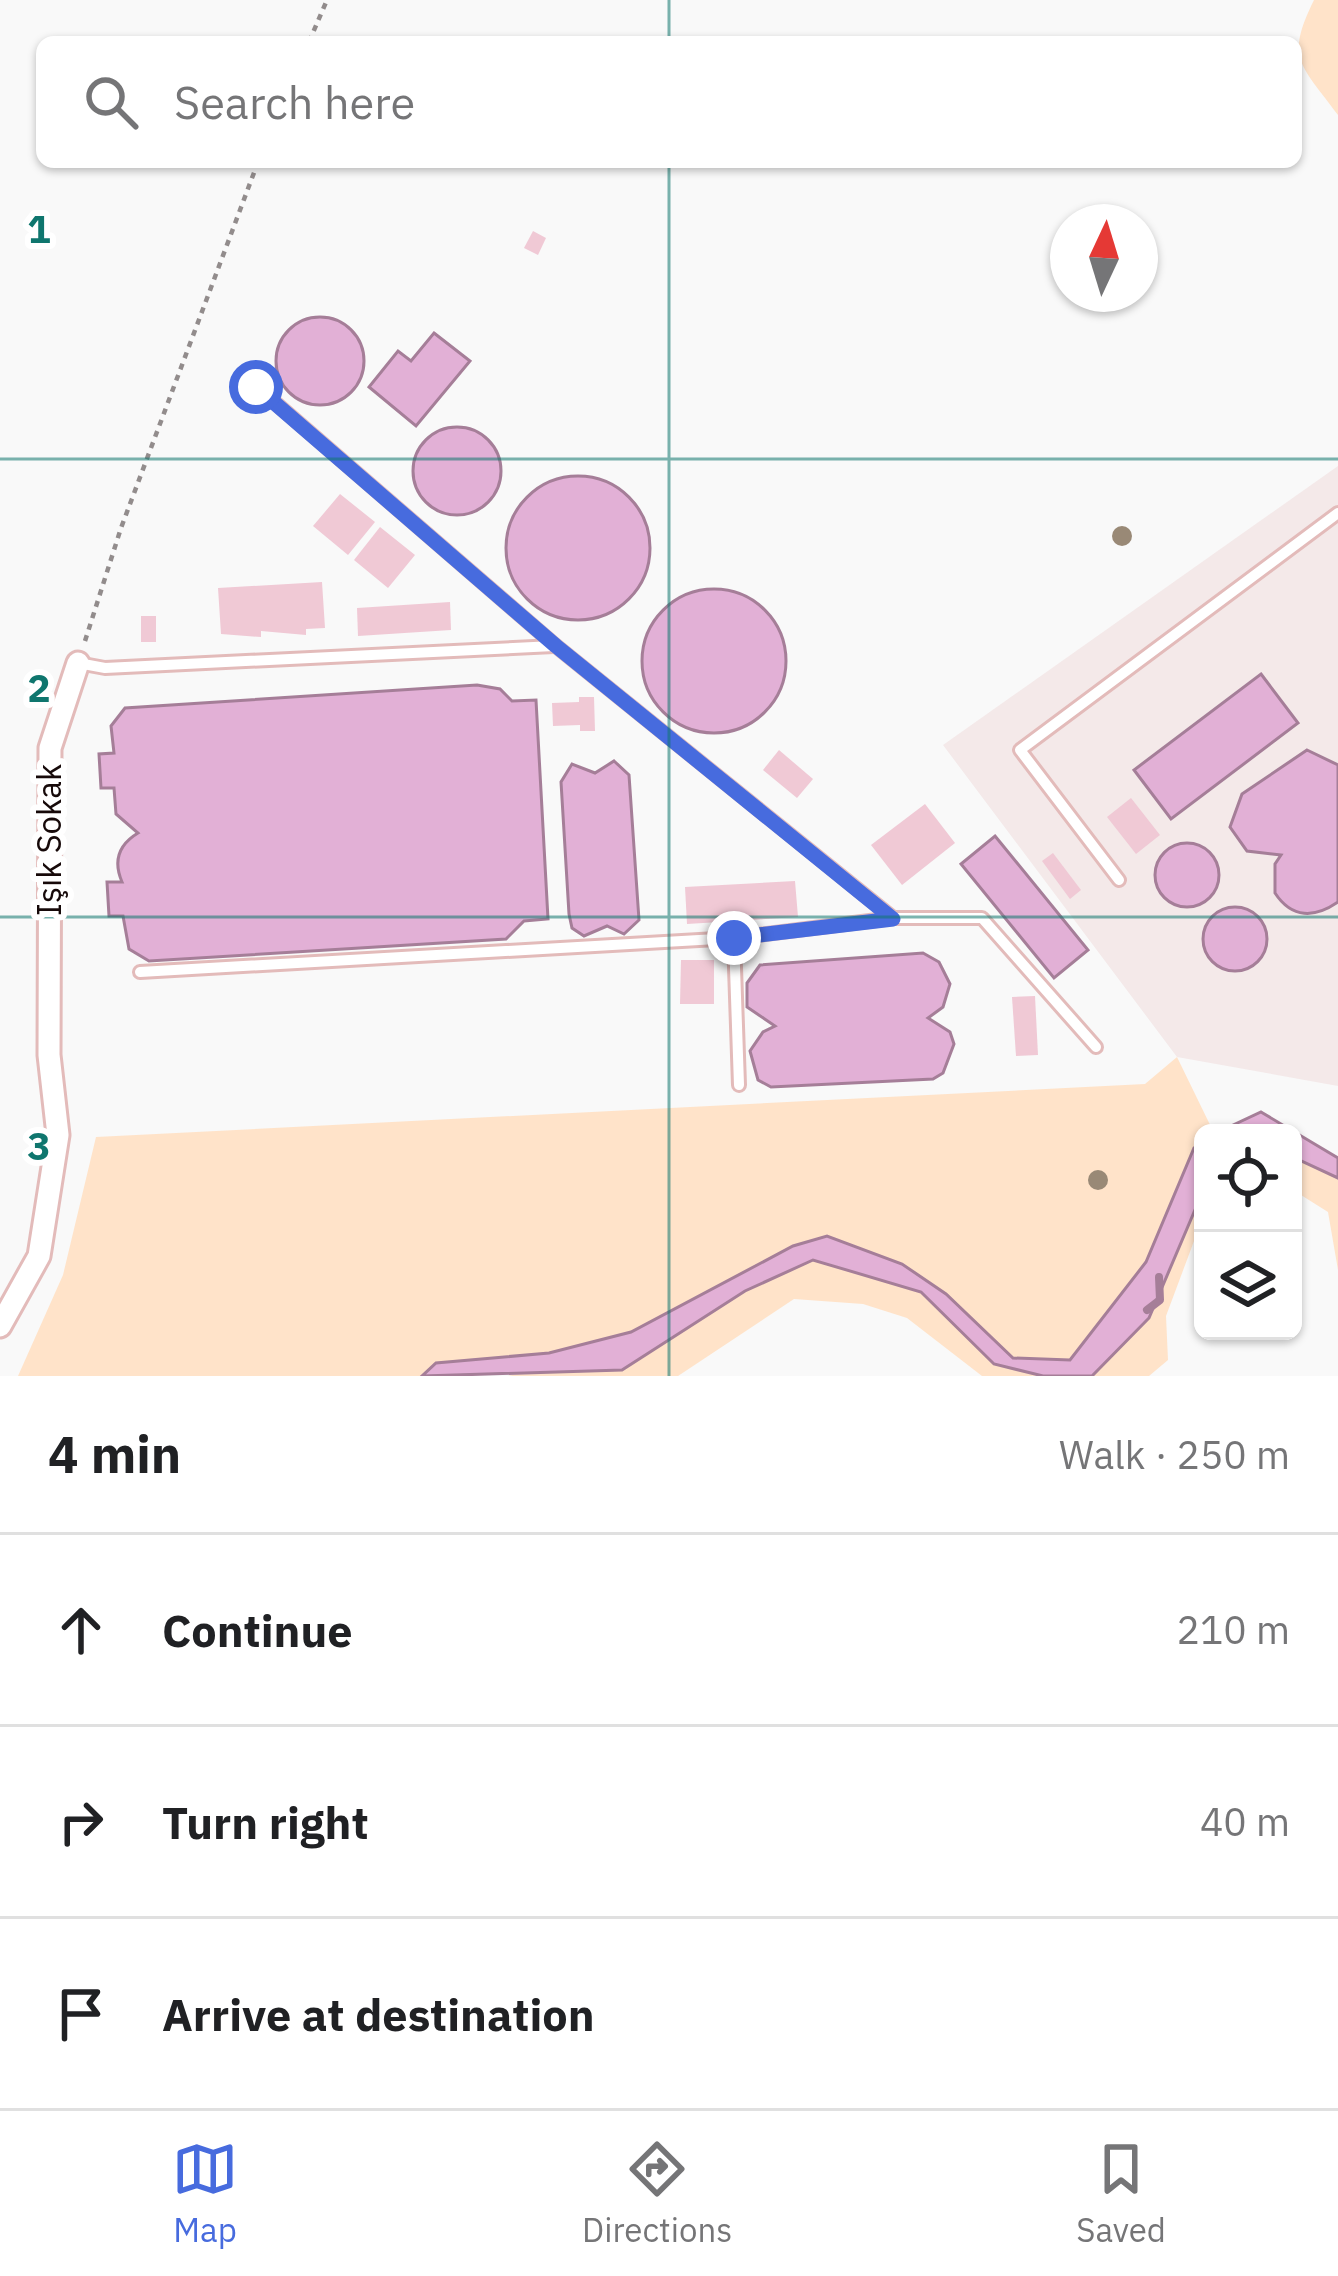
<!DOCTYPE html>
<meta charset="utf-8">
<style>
:root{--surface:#fff;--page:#f6f6f6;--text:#202124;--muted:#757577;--line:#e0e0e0;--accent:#476bde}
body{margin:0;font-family:"IBM Plex Sans",sans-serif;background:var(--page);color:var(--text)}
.controls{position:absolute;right:36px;bottom:36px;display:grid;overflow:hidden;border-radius:18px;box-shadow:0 3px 9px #0004}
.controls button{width:108px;height:108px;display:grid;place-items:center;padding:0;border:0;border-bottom:3px solid var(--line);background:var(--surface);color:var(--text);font:60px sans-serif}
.compass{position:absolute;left:1050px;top:204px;width:108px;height:108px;border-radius:50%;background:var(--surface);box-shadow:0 3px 9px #0004;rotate:4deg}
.stop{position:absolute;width:36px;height:36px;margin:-27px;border:9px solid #476bde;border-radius:50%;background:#fff}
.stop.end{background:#476bde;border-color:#fff;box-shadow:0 3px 12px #0008}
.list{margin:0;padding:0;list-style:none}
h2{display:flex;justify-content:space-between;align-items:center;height:156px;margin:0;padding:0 48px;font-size:51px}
h2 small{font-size:39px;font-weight:400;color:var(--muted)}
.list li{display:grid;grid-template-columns:78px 1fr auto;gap:36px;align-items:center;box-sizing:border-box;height:192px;padding:0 48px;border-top:3px solid var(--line)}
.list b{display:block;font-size:45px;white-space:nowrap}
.list em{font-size:39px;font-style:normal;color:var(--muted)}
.icon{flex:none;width:66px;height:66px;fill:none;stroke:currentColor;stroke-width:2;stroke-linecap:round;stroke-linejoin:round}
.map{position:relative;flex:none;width:1338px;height:1376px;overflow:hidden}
.search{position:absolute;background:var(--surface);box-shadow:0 3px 9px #0004;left:36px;right:36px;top:36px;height:132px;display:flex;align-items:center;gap:30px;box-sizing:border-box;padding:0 42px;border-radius:18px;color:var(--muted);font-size:45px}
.sheet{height:732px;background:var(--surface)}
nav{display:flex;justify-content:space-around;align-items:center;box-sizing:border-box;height:168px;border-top:3px solid var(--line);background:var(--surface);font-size:33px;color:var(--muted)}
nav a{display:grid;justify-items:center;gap:6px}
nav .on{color:var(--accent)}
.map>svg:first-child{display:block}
</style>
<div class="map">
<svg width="1338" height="1376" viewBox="0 0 1338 1376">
<rect width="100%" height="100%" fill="#f9f9f9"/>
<path fill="#f4e9e9" d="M1338 466V1086L1177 1057 943 745Z"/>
<g fill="#ffe3c9">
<path d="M1314 0H1338V115C1300 63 1285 59 1314 0Z"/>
<path d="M1177 1057 1214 1133H1203V1142L1194 1149 1146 1262 1070 1360 1013 1358 946 1294 902 1264 827 1236 793 1246 631 1332 549 1353 436 1363 422 1376H18L63 1275 96 1137 1145 1084Z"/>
<path d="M1293 1157 1338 1178V1270L1328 1212 1293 1190Z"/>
<path d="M1203 1191V1217L1166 1316 1168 1360 1149 1376H1092L1149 1318Z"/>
<path d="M813 1260 921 1292 994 1364 1043 1376H982L907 1318 863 1304 794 1299 678 1376H508L539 1369 622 1370 745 1291Z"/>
</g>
<g fill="#e2b0d6" stroke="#a57e98" stroke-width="3">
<circle cx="320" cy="361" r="44"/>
<path d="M434 333 470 361 416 426 369 387 398 351 411 361Z"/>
<circle cx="457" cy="471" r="44"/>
<circle cx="578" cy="548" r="72"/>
<circle cx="714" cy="661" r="72"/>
<path d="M1261 674 1298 723 1171 819 1134 770Z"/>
<path d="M477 685 500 689 512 701 536 700 548 919 524 921 506 939 149 961 129 949 123 916H109L107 882H122C113 861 118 845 138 833L116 814 114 788H101L99 754 114 753 111 726 125 708Z"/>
<path d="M1307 750 1338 765V902C1315 918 1292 919 1275 893V864L1281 855 1247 851 1230 827 1242 794Z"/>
<path d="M614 761 629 775 639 920 624 934 607 926 584 936 572 928 569 914 561 782 572 764 595 773Z"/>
<path d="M995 836 1088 950 1054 978 961 864Z"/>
<circle cx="1187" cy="875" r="32"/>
<circle cx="1235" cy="939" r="32"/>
<path d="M923 953 939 962 950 984 943 1007 928 1018 950 1032 954 1044 943 1073 933 1079 771 1087 758 1080 750 1051 763 1032 775 1026 747 1007V983L760 965Z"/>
<path d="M1261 1112 1338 1158V1178L1293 1157V1133H1216Z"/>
<path d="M1203 1142V1191L1149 1318 1092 1376H1043L994 1364 921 1292 813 1260 745 1291 622 1370 422 1376 436 1363 549 1353 631 1332 793 1246 827 1236 902 1264 946 1294 1013 1358 1070 1360 1146 1262 1194 1148Z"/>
</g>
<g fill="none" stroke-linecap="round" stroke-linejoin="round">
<path stroke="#a57e98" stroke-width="8" d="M1147 1310 1160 1300 1159 1277"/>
</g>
<g fill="#f0c9d5">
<path d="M533 231 546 238 538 255 524 248Z"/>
<path d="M340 494 375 522 348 555 313 526Z"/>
<path d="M380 527 415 555 388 588 354 560Z"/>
<path d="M322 582 325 628 306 629V635L261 631V637L221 634 218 588Z"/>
<path d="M450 602 451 630 358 636 357 608Z"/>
<rect x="141" y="616" width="15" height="26"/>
<path d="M579 697H594L595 731H580V725L553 726 552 703 579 702Z"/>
<path d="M779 750 813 779 797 798 763 770Z"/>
<path d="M1131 798 1160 835 1136 854 1107 817Z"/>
<path d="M925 804 955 843 902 885 871 845Z"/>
<path d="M1053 853 1081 890 1070 899 1042 861Z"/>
<path d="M795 881 798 917 687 924 685 887Z"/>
<path d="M681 960H714V1004H680Z"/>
<path d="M1035 996 1038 1055 1016 1056 1012 997Z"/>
</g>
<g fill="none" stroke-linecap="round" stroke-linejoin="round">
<defs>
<g id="service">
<path d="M78 663 105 668 554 646"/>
<path d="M1119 880 1020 750 1338 513"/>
<path d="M893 918H982L1096 1047"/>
<path d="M734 938 739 1085"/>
<path d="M140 972 734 938 893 918 556 646 257 387"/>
</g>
<path id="minor" d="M0 1326 39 1256 58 1135 49 1055 50 748 78 663"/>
</defs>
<use href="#service" stroke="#e3bbba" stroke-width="16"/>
<use href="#minor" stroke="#e3bbba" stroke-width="27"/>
<g stroke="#928c8c" stroke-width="4.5" stroke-dasharray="6 6" stroke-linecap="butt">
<path d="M309 42 327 0"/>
<path d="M85 641 121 528 258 162"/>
</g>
<use href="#service" stroke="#fff" stroke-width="10"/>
<use href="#minor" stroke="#fff" stroke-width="21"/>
</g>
<g fill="#998976">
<circle cx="1122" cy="536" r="10"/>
<circle cx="1098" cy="1180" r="10"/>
</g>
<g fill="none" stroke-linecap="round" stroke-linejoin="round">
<path stroke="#476bde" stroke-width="15" d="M256 387 556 646 893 919 734 938"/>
</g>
<path fill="none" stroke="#0f766e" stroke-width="3" stroke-opacity="0.55" d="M669 0V42M669 162V1376M0 459H1338M0 917H1338"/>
<g text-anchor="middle" stroke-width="12" stroke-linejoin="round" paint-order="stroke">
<g font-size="33" fill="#160909" stroke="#fff">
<text transform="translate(49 840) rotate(-90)" y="12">Işık Sokak</text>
</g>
</g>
<g font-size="39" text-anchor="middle" font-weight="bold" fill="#0f766e" stroke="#fff" stroke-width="12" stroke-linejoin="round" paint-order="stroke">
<text x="39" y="243">1</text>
<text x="39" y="702">2</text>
<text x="39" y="1160">3</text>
</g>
</svg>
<div class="controls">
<button><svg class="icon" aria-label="locate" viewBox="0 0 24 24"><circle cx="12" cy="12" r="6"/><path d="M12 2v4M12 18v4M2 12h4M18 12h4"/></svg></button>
<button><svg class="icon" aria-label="layers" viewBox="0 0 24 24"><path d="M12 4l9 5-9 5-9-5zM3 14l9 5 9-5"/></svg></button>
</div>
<svg class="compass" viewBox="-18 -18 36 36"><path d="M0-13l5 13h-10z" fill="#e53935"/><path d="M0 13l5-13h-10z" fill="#757577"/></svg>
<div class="stop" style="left:256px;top:387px"></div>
<div class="stop end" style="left:734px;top:938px"></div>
<div class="search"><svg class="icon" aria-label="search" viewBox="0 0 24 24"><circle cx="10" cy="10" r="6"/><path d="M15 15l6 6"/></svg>Search here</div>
</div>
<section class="sheet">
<h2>4 min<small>Walk · 250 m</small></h2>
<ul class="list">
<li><svg class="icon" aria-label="ahead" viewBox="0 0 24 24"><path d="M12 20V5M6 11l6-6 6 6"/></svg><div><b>Continue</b></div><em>210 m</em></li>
<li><svg class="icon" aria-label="right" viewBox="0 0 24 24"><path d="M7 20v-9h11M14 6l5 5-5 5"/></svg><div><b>Turn right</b></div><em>40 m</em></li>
<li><svg class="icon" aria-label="arrive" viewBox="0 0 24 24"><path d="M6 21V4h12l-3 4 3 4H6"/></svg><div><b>Arrive at destination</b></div></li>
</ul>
</section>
<nav>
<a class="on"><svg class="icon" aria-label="map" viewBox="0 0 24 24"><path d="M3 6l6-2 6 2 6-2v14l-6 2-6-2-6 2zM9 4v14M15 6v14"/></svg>Map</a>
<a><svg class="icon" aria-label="directions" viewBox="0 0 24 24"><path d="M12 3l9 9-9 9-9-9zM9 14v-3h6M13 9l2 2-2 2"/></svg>Directions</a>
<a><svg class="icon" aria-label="saved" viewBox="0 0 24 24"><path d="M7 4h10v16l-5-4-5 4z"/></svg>Saved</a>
</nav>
